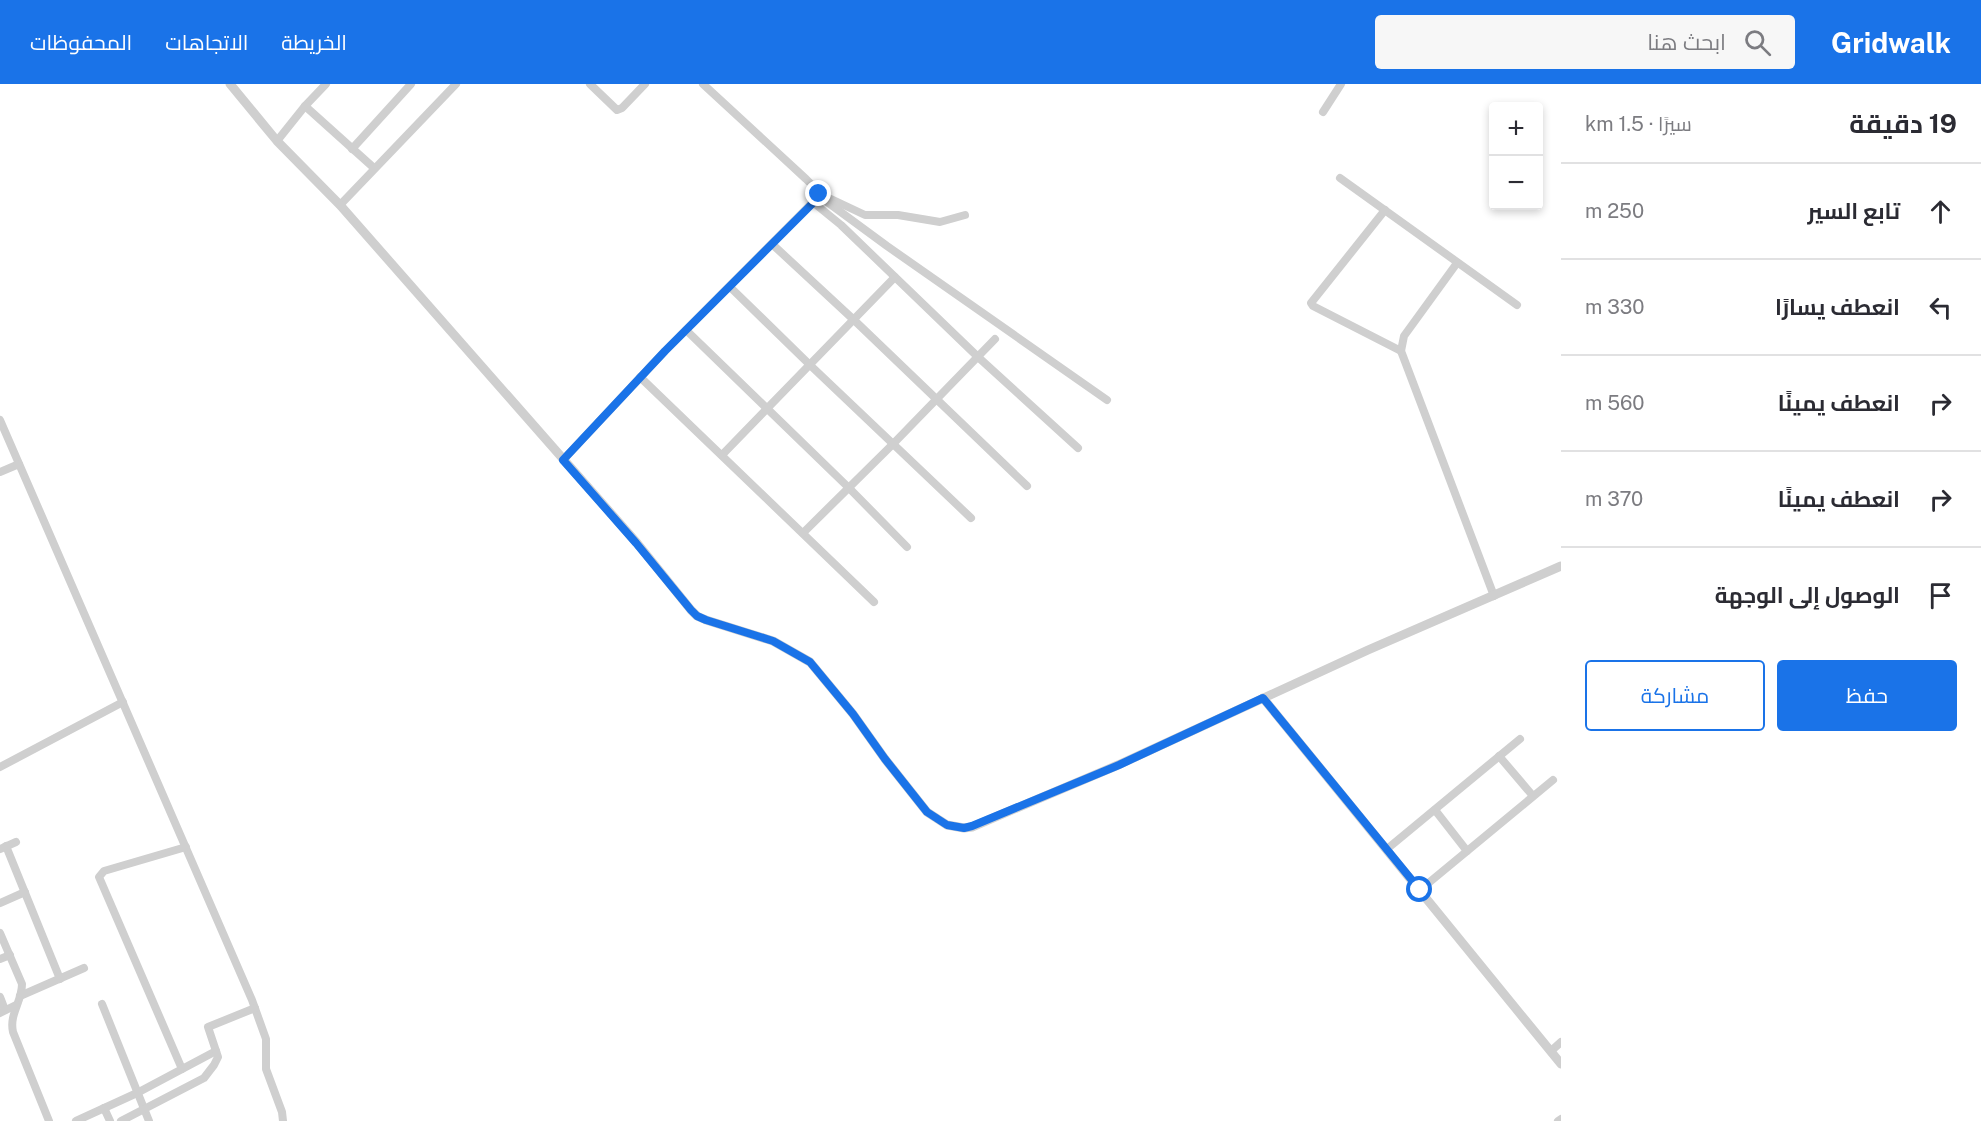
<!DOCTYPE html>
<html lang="ar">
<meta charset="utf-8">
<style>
:root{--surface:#fff;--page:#f7f7f7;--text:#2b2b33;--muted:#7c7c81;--line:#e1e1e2;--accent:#1a73e8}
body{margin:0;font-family:"Public Sans",Cairo,sans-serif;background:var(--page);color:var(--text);direction:rtl}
.controls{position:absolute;right:18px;top:18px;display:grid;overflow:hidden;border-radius:6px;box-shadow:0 3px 9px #0003}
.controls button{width:54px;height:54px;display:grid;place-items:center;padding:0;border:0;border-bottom:2px solid var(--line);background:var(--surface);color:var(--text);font:30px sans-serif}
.stop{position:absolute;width:18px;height:18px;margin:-14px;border:4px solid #1a73e8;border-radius:50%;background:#fff}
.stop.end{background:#1a73e8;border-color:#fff;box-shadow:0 2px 6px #0008}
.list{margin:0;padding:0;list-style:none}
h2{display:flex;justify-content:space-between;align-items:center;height:78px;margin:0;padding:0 24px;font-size:26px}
h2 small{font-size:20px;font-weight:400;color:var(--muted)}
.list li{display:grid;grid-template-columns:39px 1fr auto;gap:18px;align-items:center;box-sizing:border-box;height:96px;padding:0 24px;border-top:2px solid var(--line)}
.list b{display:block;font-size:22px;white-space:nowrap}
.list em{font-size:20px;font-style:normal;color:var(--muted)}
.actions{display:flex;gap:12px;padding:18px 24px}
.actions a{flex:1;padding:14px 0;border:2px solid var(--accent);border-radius:6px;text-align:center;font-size:21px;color:var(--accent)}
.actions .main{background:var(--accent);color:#fff}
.icon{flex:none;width:33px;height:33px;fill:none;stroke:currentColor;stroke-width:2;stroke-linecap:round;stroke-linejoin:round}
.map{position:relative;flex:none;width:1561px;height:1037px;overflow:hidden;direction:ltr}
header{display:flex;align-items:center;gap:36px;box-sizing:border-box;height:84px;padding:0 30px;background:var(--accent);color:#fff}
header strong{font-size:28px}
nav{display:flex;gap:33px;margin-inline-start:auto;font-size:21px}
.search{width:420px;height:54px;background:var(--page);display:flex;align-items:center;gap:15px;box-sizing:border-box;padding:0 21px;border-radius:6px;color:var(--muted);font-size:22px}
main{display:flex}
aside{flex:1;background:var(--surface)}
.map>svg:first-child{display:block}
</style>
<header>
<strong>Gridwalk</strong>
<div class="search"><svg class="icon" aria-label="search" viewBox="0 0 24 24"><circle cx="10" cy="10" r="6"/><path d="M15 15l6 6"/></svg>ابحث هنا</div>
<nav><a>الخريطة</a><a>الاتجاهات</a><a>المحفوظات</a></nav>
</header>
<main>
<aside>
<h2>19 دقيقة<small>سيرًا · 1.5 km</small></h2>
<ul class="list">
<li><svg class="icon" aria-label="ahead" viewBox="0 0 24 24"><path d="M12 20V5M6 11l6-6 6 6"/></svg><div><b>تابع السير</b></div><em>250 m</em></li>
<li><svg class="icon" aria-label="left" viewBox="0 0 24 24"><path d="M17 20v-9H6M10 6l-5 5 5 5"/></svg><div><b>انعطف يسارًا</b></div><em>330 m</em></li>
<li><svg class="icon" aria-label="right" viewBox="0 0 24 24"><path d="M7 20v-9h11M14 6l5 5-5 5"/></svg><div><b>انعطف يمينًا</b></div><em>560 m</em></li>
<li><svg class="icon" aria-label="right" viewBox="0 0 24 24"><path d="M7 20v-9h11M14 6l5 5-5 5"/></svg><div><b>انعطف يمينًا</b></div><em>370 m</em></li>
<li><svg class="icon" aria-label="arrive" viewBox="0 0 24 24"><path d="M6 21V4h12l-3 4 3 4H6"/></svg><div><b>الوصول إلى الوجهة</b></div></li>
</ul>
<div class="actions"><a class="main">حفظ</a><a>مشاركة</a></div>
</aside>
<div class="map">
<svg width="1561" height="1037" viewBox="0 0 1561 1037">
<rect width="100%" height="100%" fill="#fff"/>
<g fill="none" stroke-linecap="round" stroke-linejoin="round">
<g stroke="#cfcfcf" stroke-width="8">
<path d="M590 0 617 26 622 24 645 0"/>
<path d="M703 0 806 95 818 107 819 112 887 162 1107 316"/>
<path d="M305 22 374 84"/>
<path d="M1323 28 1341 0"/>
<path d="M277 57 305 22 326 0"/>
<path d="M352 65 411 0"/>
<path d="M1340 94 1517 221"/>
<path d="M826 117 831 115 865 131H898L940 138 965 131"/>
<path d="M814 119 841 141 978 273 1078 364"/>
<path d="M340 121 456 0"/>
<path d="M1385 126 1311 219 1313 222 1401 267"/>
<path d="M772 160 854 236 1027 402"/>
<path d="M1457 179 1404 252 1401 267 1494 512"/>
<path d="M730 203 810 281 971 434"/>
<path d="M686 246 849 404 907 463"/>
<path d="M640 293 874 518"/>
<path d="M0 336 252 916 266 955V985L282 1028 283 1037"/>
<path d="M722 371 895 193"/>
<path d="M563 376 665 267 819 112"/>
<path d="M0 388 19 380"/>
<path d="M803 449 893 360 995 255"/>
<path d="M1499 672 1533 712"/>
<path d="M0 683 123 618"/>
<path d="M1435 726 1467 767"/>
<path d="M6 762 60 895"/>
<path d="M0 765 16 758"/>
<path d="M1387 765 1520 655"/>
<path d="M1420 806 1553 696"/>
<path d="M0 819 25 808"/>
<path d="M0 849 22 900C22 918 9 930 13 948L49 1037"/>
<path d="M0 875 10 871"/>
<path d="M20 912 84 884"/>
<path d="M0 913 5 926"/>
<path d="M102 920 149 1037"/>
<path d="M0 929 16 921"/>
<path d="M1551 967 1561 958"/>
<path d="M182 985 99 793 104 787 186 763"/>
<path d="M104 1024 110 1037"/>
<path d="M76 1037 137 1009 216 967"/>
<path d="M121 1037 204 994 214 981 218 973 208 943 255 924"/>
<path d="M1558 1037 1561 1035"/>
</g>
<g stroke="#cfcfcf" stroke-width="9">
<path d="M230 0 277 57 340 121 637 459 691 526 697 532 706 536 773 557 810 578 853 630 885 675 927 728 947 741 964 744 972 743 1118 681 1368 566 1561 482"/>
<path d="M1263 614 1561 980"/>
</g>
</g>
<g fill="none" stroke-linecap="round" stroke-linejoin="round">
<path stroke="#1a73e8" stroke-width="8" d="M819 110 818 114 665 267 563 376 636 459 691 526 697 532 706 536 773 557 810 578 853 630 885 675 927 728 947 741 964 744 972 742 1119 681 1263 614 1420 806"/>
</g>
</svg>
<div class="controls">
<button>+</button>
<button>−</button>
</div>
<div class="stop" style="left:1420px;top:806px"></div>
<div class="stop end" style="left:819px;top:110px"></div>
</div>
</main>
